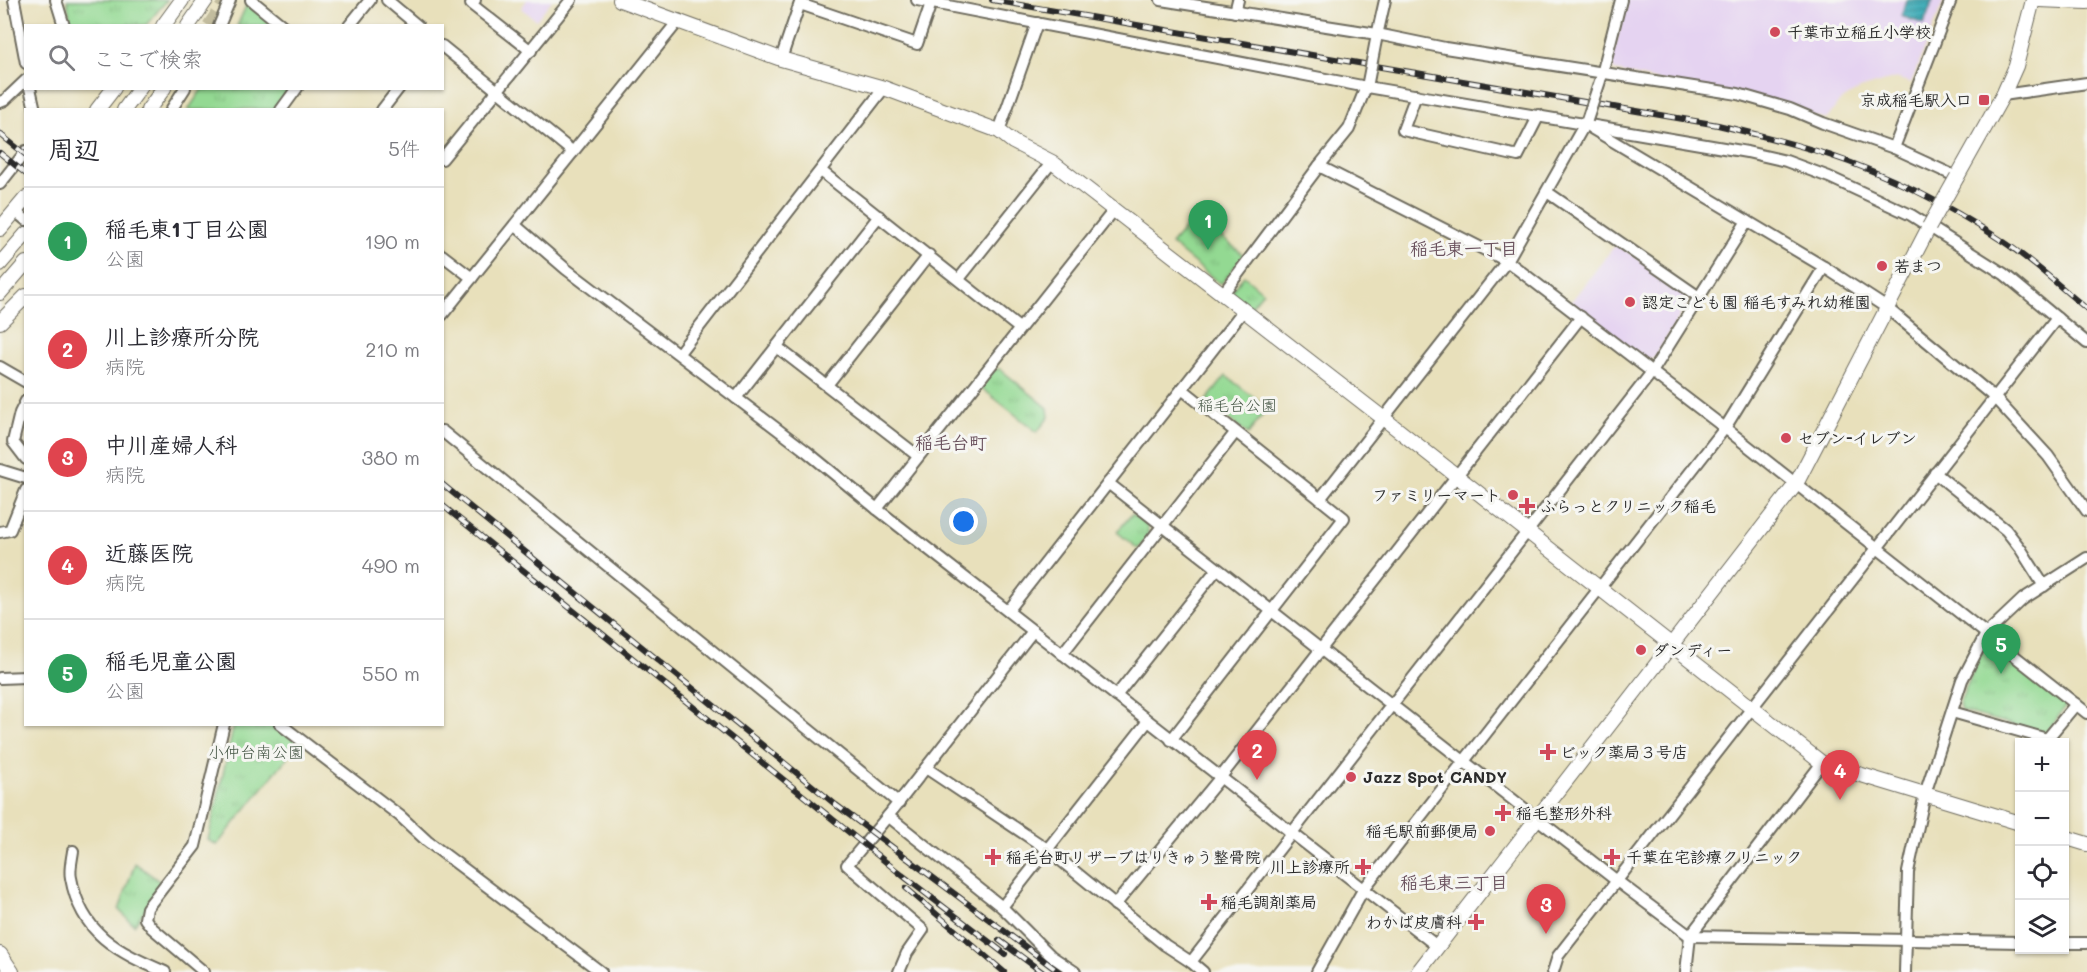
<!DOCTYPE html>
<html lang="ja">
<meta charset="utf-8">
<style>
:root{--surface:#fff;--page:#f7f7f7;--text:#2b2b33;--muted:#7c7c81;--line:#e1e1e2;--accent:#7c3aed}
body{margin:0;font-family:Mali,"Klee One",sans-serif;background:var(--page);color:var(--text)}
.controls{position:absolute;right:18px;bottom:18px;display:grid;overflow:hidden;border-radius:0px;box-shadow:0 2px 4px #0004}
.controls button{width:54px;height:54px;display:grid;place-items:center;padding:0;border:0;border-bottom:2px solid var(--line);background:var(--surface);color:var(--text);font:30px sans-serif}
.you{position:absolute;left:964px;top:522px;width:21px;height:21px;margin:-15px;border:4px solid #fff;border-radius:50%;background:#1a73e8;box-shadow:0 0 0 9px #1a73e833}
.badge{display:grid;place-items:center;width:39px;height:39px;border-radius:50%;background:var(--accent);color:#fff;font-size:20px;font-weight:700}
.pin{position:absolute;translate:-50% -50px;filter:drop-shadow(0 2px 3px #0008)}
.pin::after{content:'';position:absolute;top:32px;width:21px;height:18px;background:inherit;clip-path:polygon(0 0,100% 0,50% 100%)}
.list{margin:0;padding:0;list-style:none}
h2{display:flex;justify-content:space-between;align-items:center;height:78px;margin:0;padding:0 24px;font-size:26px}
h2 small{font-size:20px;font-weight:400;color:var(--muted)}
.list li{display:grid;grid-template-columns:39px 1fr auto;gap:18px;align-items:center;box-sizing:border-box;height:108px;padding:0 24px;border-top:2px solid var(--line)}
.list b{display:block;font-size:22px;white-space:nowrap}
.list p{margin:0;font-size:20px;white-space:nowrap;color:var(--muted)}
.list em{font-size:20px;font-style:normal;color:var(--muted)}
.icon{flex:none;width:33px;height:33px;fill:none;stroke:currentColor;stroke-width:2;stroke-linecap:round;stroke-linejoin:round}
.map{position:relative;flex:none;width:2087px;height:972px;overflow:hidden}
.search{position:absolute;background:var(--surface);box-shadow:0 2px 4px #0004;left:24px;top:24px;width:420px;height:66px;display:flex;align-items:center;gap:15px;box-sizing:border-box;padding:0 21px;border-radius:0px;color:var(--muted);font-size:22px}
.panel{position:absolute;background:var(--surface);box-shadow:0 2px 4px #0004;left:24px;top:108px;width:420px;height:618px;border-radius:0px}
.map>svg:first-child{display:block}
</style>
<div class="map">
<svg width="2087" height="972" viewBox="0 0 2087 972">
<defs>
<pattern id="park-tufts" width="24" height="20" patternUnits="userSpaceOnUse" patternTransform="scale(1.5)"><rect width="24" height="20" fill="#93d992"/><path d="M3 7l-1-3M5 7V3M7 7l1-3M15 17l-1-3M17 17v-4M19 17l1-3" fill="none" stroke="#7fba7e"/></pattern>
<pattern id="water-rules" width="6" height="5" patternUnits="userSpaceOnUse" patternTransform="scale(1.5)"><rect width="6" height="5" fill="#3aaab6"/><path d="M0 2.5h6" fill="none" stroke="#318b94"/></pattern>
</defs>
<rect width="100%" height="100%" fill="#f6f6f2"/>
<filter id="ink" filterUnits="userSpaceOnUse"><feTurbulence type="fractalNoise" baseFrequency=".0167" numOctaves="2"/><feDisplacementMap in="SourceGraphic" scale="12" xChannelSelector="R" yChannelSelector="G"/><feConvolveMatrix kernelMatrix="1 2 1 2 8 2 1 2 1" color-interpolation-filters="sRGB"/></filter>
<filter id="wash" filterUnits="userSpaceOnUse"><feTurbulence type="fractalNoise" baseFrequency=".008" numOctaves="4" result="noise"/><feDisplacementMap in="SourceGraphic" scale="24" xChannelSelector="R" yChannelSelector="G"/><feGaussianBlur stdDeviation="1.35" result="paint"/><feColorMatrix in="noise" values="0 0 0 0 0 0 0 0 0 0 0 0 0 0 0 0 0 1.4 0 .05"/><feComposite in="paint" operator="in"/></filter>
<g filter="url(#wash)">
<rect width="100%" height="100%" fill="#e8e0bb"/>
<g fill="#e5d3f1">
<path d="M527 0H552L536 20 521 8Z"/>
<path d="M1627 0H1944L1911 83 1896 78 1860 89 1839 102 1827 119 1615 71 1611 63Z"/>
<path d="M1616 244 1686 291 1689 301 1654 358 1645 361 1570 303Z"/>
</g>
<g fill="url(#park-tufts)" stroke="#5f825e" stroke-width="1.5">
<path d="M67 0H167L146 25 71 26Z"/>
<path d="M247 4 275 26H237Z"/>
<path d="M202 89H290L273 109 188 110Z"/>
<path d="M1195 216 1244 255 1222 283H1219L1171 244Z"/>
<path d="M1244 276 1263 292 1250 308 1233 295 1232 290Z"/>
<path d="M1000 369 1048 408 1049 417 1037 432 979 386 992 370Z"/>
<path d="M1226 376 1268 408 1248 434 1206 401Z"/>
<path d="M1132 514 1147 525 1149 536 1138 549 1117 532Z"/>
<path d="M1991 643 2063 700 2066 706 2047 732 2044 733 1961 711 1959 704 1983 648Z"/>
<path d="M234 725H274L299 743 217 845 208 840Z"/>
<path d="M135 863 163 884 134 925 119 910Z"/>
</g>
<path fill="url(#water-rules)" stroke="#326a70" stroke-width="1.5" d="M1907 0H1933L1924 24 1901 16Z"/>
</g>
<g filter="url(#ink)">
<g fill="none" stroke-linecap="round" stroke-linejoin="round">
<path stroke="#c2bc9e" stroke-width="14" stroke-dasharray="14 7" stroke-linecap="butt" d="M209 26 227 0"/>
<defs>
<g id="minor">
<path d="M14 0 26 63"/>
<path d="M56 0 64 26"/>
<path d="M251 0 283 26"/>
<path d="M387 0 418 26"/>
<path d="M475 0 471 4 531 51"/>
<path d="M917 0 1367 87 1747 152 1786 161 1829 177 1911 215 2004 274 2087 343"/>
<path d="M1161 0 1377 34 1445 48 1738 94 1790 109 1823 123 1894 148 1957 177"/>
<path d="M800 4 917 44 931 3"/>
<path d="M1235 12 1238 0"/>
<path d="M219 26 230 0"/>
<path d="M349 26 370 0"/>
<path d="M1376 40 1385 0"/>
<path d="M442 46 573 152"/>
<path d="M781 59 801 0"/>
<path d="M1601 78 1621 0"/>
<path d="M30 88 35 110"/>
<path d="M1416 95 1403 130 1518 156 1539 115"/>
<path d="M2003 95 2087 83"/>
<path d="M0 102 5 100 26 80"/>
<path d="M171 110 185 88"/>
<path d="M281 110 297 88"/>
<path d="M382 110 399 88"/>
<path d="M1591 128 1824 267 1887 308 1994 397 2048 456 2087 511"/>
<path d="M999 131 1037 23"/>
<path d="M1894 148 1951 0"/>
<path d="M442 159 571 0"/>
<path d="M1319 166 1507 261 1725 428 2087 713"/>
<path d="M821 171 1019 328"/>
<path d="M0 184 26 151"/>
<path d="M1547 192 1699 297"/>
<path d="M15 211 26 220"/>
<path d="M515 225 566 269 806 451 877 509 1438 947"/>
<path d="M442 255 472 278"/>
<path d="M959 279 1052 162"/>
<path d="M1222 295 1319 166 1349 129 1368 82"/>
<path d="M442 315 679 20"/>
<path d="M777 347 918 456"/>
<path d="M679 353 884 88"/>
<path d="M0 367 26 382"/>
<path d="M827 385 929 255"/>
<path d="M736 398 879 216"/>
<path d="M26 401 20 413 13 442 26 459"/>
<path d="M442 431 899 803"/>
<path d="M0 470 26 478"/>
<path d="M1935 473 2006 530 2020 548 2044 586"/>
<path d="M1108 483 1617 881 1690 936 2020 942"/>
<path d="M1320 499 1507 261 1587 120"/>
<path d="M877 509 1114 210"/>
<path d="M0 532 10 530 26 490"/>
<path d="M1008 611 1243 311"/>
<path d="M1062 654 1235 433"/>
<path d="M0 678 26 677"/>
<path d="M1116 696 1217 569"/>
<path d="M1952 712 2047 739 2076 704"/>
<path d="M280 724 400 816 427 841 601 972"/>
<path d="M1171 740 1344 518 1182 389"/>
<path d="M926 768 1047 849 1165 945 1191 962 1203 972"/>
<path d="M888 816 1002 907 1051 956 1075 972"/>
<path d="M73 851C72 859 69 870 71 878 81 934 118 952 165 972"/>
<path d="M1115 905 1220 778 1581 317"/>
<path d="M1002 907 1148 721"/>
<path d="M2064 943H2087"/>
<path d="M1191 962 1652 372 1747 221"/>
<path d="M204 972 152 928 145 919 147 908 195 846 224 724"/>
<path d="M899 972 907 953 923 930 847 865 888 816 1033 631"/>
<path d="M1317 972 1363 890 1725 428 1824 267"/>
<path d="M1553 972 1558 956 2057 318"/>
<path d="M1686 972 1690 936 1822 763"/>
<path d="M1905 972 1908 872 1925 794 1962 680 1986 634 2023 599 2087 558"/>
</g>
<g id="tertiary">
<path d="M620 0 781 59 884 88 999 131 1013 142 1052 162 1383 418 1822 763 2020 823"/>
<path d="M2039 0 2087 2"/>
<path d="M163 26 182 0"/>
<path d="M188 26 206 0"/>
<path d="M97 110 114 88"/>
<path d="M124 110 140 88"/>
<path d="M148 110 164 88"/>
<path d="M1957 177 2003 95 2016 66 2033 0"/>
<path d="M0 229 26 198"/>
<path d="M0 264 26 234"/>
<path d="M0 293 26 263"/>
<path d="M0 322 26 296"/>
<path d="M2064 837 2087 844"/>
<path d="M0 954 12 972"/>
<path d="M1418 972 1796 484 1929 227"/>
</g>
</defs>
<use href="#minor" stroke="#6d6a5d" stroke-width="14"/>
<use href="#tertiary" stroke="#6d6a5d" stroke-width="16"/>
<use href="#minor" stroke="#fff" stroke-width="10"/>
<use href="#tertiary" stroke="#fff" stroke-width="14"/>
<defs>
<g id="rail">
<path d="M992 0 1718 125C1755 134 1793 143 1829 155 1889 175 1948 205 2001 240 2032 260 2059 286 2087 309"/>
<path d="M0 134 26 155"/>
<path d="M0 153 26 174"/>
<path d="M442 484 836 805 1059 972"/>
<path d="M442 505 902 875 1005 954"/>
<path d="M906 888 1004 972"/>
<path d="M999 940 1042 972"/>
</g>
</defs>
<use href="#rail" stroke="#2b2b2b" stroke-width="6"/>
<use href="#rail" stroke="#f6f6f2" stroke-width="4" stroke-dasharray="11" stroke-linecap="butt"/>
<defs>
<g id="minor-bridge">
<path d="M1368 82 1376 40"/>
<path d="M1587 120 1600 81"/>
</g>
<path id="tertiary-bridge" d="M1929 227 1957 177"/>
</defs>
<use href="#minor-bridge" stroke="#6d6a5d" stroke-width="14" stroke-linecap="butt"/>
<use href="#tertiary-bridge" stroke="#6d6a5d" stroke-width="16" stroke-linecap="butt"/>
<use href="#minor-bridge" stroke="#fff" stroke-width="10"/>
<use href="#tertiary-bridge" stroke="#fff" stroke-width="14"/>
</g>
</g>
<g fill="#d1495b" stroke="#f6f6f2" stroke-width="2">
<circle cx="1775" cy="32" r="6"/>
<rect x="1978" y="94" width="12" height="12" rx="3"/>
<circle cx="1882" cy="266" r="6"/>
<circle cx="1630" cy="302" r="6"/>
<circle cx="1786" cy="438" r="6"/>
<circle cx="1513" cy="495" r="6"/>
<path d="M1524 497h6v6h6v6h-6v6h-6v-6h-6v-6h6z"/>
<circle cx="1641" cy="650" r="6"/>
<path d="M1545 743h6v6h6v6h-6v6h-6v-6h-6v-6h6z"/>
<circle cx="1351" cy="777" r="6"/>
<path d="M1500 804h6v6h6v6h-6v6h-6v-6h-6v-6h6z"/>
<circle cx="1490" cy="831" r="6"/>
<path d="M990 848h6v6h6v6h-6v6h-6v-6h-6v-6h6z"/>
<path d="M1609 848h6v6h6v6h-6v6h-6v-6h-6v-6h6z"/>
<path d="M1360 858h6v6h6v6h-6v6h-6v-6h-6v-6h6z"/>
<path d="M1206 893h6v6h6v6h-6v6h-6v-6h-6v-6h6z"/>
<path d="M1473 913h6v6h6v6h-6v6h-6v-6h-6v-6h6z"/>
</g>
<g text-anchor="middle" stroke-width="6" stroke-linejoin="round" paint-order="stroke">
<g font-size="16" font-weight="bold" fill="#2b2b2b" stroke="#f6f6f2" text-anchor="start">
<text x="1787" y="38">千葉市立稲丘小学校</text>
<text x="1972" y="106" text-anchor="end">京成稲毛駅入口</text>
<text x="1894" y="272">若まつ</text>
<text x="1642" y="308">認定こども園 稲毛すみれ幼稚園</text>
<text x="1798" y="444">セブン-イレブン</text>
<text x="1501" y="501" text-anchor="end">ファミリーマート</text>
<text x="1540" y="512">ふらっとクリニック稲毛</text>
<text x="1653" y="656">ダンディー</text>
<text x="1560" y="758">ビック薬局３号店</text>
<text x="1363" y="783">Jazz Spot CANDY</text>
<text x="1516" y="819">稲毛整形外科</text>
<text x="1478" y="837" text-anchor="end">稲毛駅前郵便局</text>
<text x="1006" y="863">稲毛台町リザーブはりきゅう整骨院</text>
<text x="1626" y="863">千葉在宅診療クリニック</text>
<text x="1350" y="873" text-anchor="end">川上診療所</text>
<text x="1221" y="908">稲毛調剤薬局</text>
<text x="1462" y="928" text-anchor="end">わかば皮膚科</text>
</g>
<g font-size="16" fill="#455645" stroke="#f6f6f2">
<text x="1237" y="411">稲毛台公園</text>
<text x="256" y="758">小仲台南公園</text>
</g>
<g font-size="18" font-weight="bold" fill="#6b535f" stroke="#f6f6f2">
<text x="1464" y="255">稲毛東一丁目</text>
<text x="951" y="449">稲毛台町</text>
<text x="1454" y="889">稲毛東三丁目</text>
</g>
</g>
</svg>
<div class="controls">
<button>+</button>
<button>−</button>
<button><svg class="icon" aria-label="locate" viewBox="0 0 24 24"><circle cx="12" cy="12" r="6"/><path d="M12 2v4M12 18v4M2 12h4M18 12h4"/></svg></button>
<button><svg class="icon" aria-label="layers" viewBox="0 0 24 24"><path d="M12 4l9 5-9 5-9-5zM3 14l9 5 9-5"/></svg></button>
</div>
<div class="you"></div>
<div class="pin badge" style="left:1208px;top:250px;background:#2e9e5b">1</div>
<div class="pin badge" style="left:1257px;top:780px;background:#e0444e">2</div>
<div class="pin badge" style="left:1546px;top:934px;background:#e0444e">3</div>
<div class="pin badge" style="left:1840px;top:800px;background:#e0444e">4</div>
<div class="pin badge" style="left:2001px;top:674px;background:#2e9e5b">5</div>
<div class="search"><svg class="icon" aria-label="search" viewBox="0 0 24 24"><circle cx="10" cy="10" r="6"/><path d="M15 15l6 6"/></svg>ここで検索</div>
<section class="panel">
<h2>周辺<small>5件</small></h2>
<ul class="list">
<li><span class="badge" style="background:#2e9e5b">1</span><div><b>稲毛東1丁目公園</b><p>公園</p></div><em>190 m</em></li>
<li><span class="badge" style="background:#e0444e">2</span><div><b>川上診療所分院</b><p>病院</p></div><em>210 m</em></li>
<li><span class="badge" style="background:#e0444e">3</span><div><b>中川産婦人科</b><p>病院</p></div><em>380 m</em></li>
<li><span class="badge" style="background:#e0444e">4</span><div><b>近藤医院</b><p>病院</p></div><em>490 m</em></li>
<li><span class="badge" style="background:#2e9e5b">5</span><div><b>稲毛児童公園</b><p>公園</p></div><em>550 m</em></li>
</ul>
</section>
</div>
